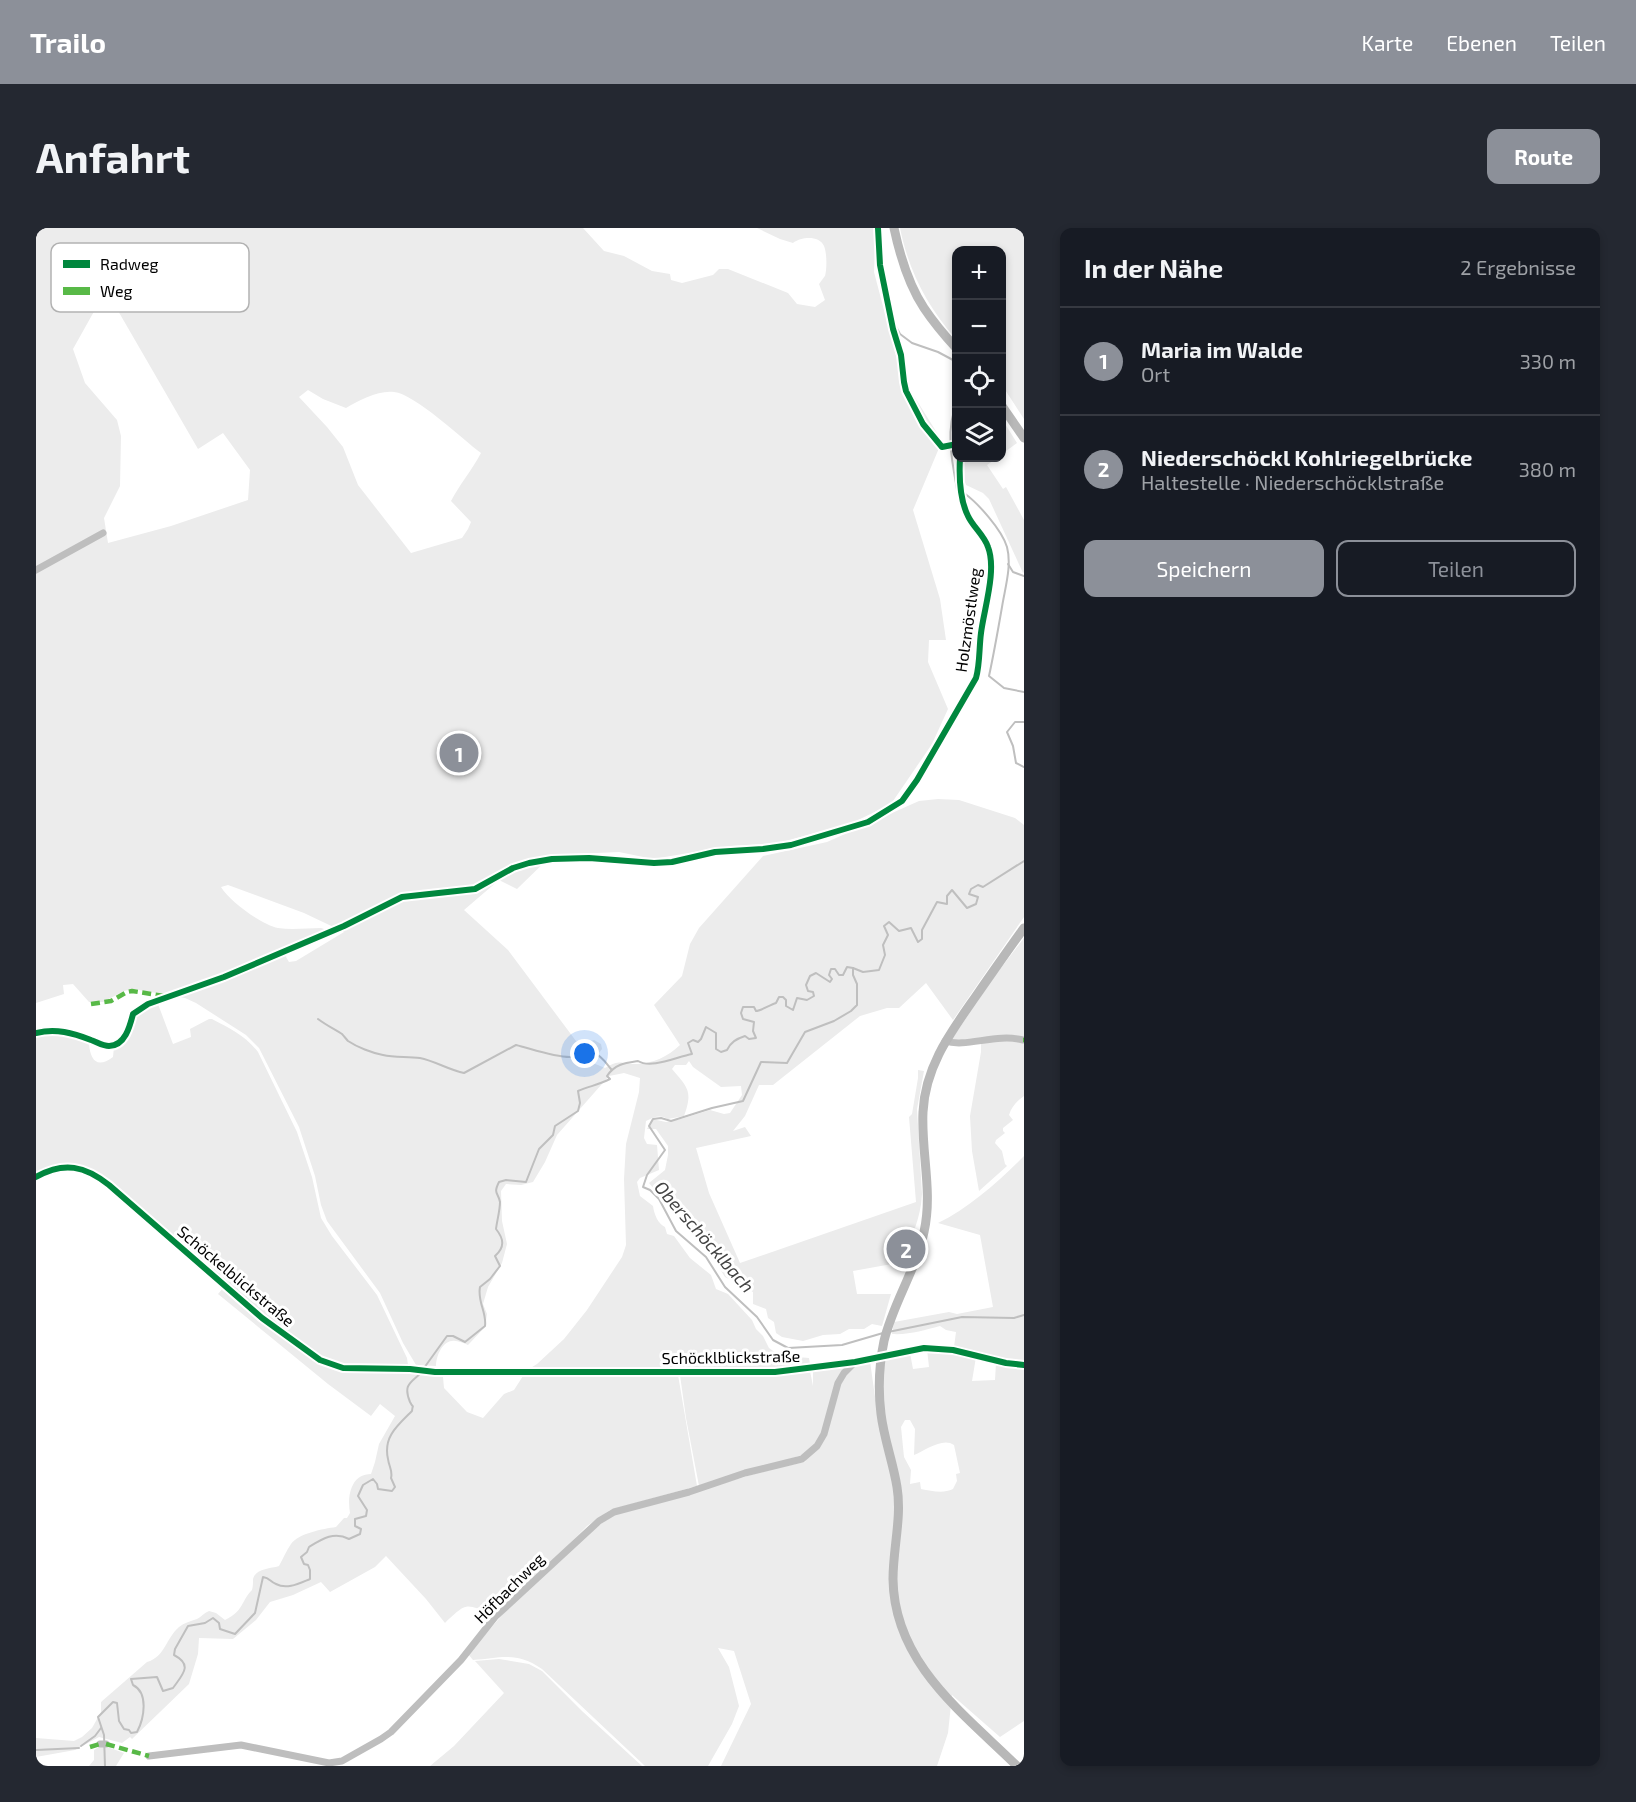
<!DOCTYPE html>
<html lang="de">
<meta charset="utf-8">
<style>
:root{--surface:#171b24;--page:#242831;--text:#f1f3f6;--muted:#9ea1a6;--line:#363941;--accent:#8c9099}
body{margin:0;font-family:"Exo 2",sans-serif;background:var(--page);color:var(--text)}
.controls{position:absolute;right:18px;top:18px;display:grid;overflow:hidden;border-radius:12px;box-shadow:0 3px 9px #0003}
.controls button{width:54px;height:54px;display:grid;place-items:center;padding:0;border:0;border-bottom:2px solid var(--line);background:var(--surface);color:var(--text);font:30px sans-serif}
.you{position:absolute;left:549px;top:826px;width:21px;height:21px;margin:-15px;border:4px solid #fff;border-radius:50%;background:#1a73e8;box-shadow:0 0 0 9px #1a73e833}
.badge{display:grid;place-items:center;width:39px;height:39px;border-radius:50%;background:var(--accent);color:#fff;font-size:20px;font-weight:700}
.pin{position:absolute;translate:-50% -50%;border:3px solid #fff;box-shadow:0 2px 6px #0006}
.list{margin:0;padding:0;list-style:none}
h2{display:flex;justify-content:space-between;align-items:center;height:78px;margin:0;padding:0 24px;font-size:26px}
h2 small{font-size:20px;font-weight:400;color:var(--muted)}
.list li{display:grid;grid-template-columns:39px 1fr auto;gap:18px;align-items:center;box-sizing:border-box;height:108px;padding:0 24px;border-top:2px solid var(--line)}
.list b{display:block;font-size:22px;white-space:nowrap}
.list p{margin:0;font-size:20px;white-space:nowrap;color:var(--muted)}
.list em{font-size:20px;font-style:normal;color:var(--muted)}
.actions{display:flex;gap:12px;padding:18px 24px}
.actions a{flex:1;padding:14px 0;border:2px solid var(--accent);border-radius:12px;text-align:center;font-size:21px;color:var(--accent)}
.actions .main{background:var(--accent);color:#fff}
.icon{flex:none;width:33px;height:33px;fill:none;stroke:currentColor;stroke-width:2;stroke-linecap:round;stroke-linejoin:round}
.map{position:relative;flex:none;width:988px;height:1538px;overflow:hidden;border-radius:12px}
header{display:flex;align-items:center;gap:36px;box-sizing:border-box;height:84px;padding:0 30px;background:var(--accent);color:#fff}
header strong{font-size:28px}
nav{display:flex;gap:33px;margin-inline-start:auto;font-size:21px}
.intro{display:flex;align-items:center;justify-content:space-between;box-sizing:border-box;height:144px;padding:0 36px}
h1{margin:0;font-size:42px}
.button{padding:15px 27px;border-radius:12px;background:var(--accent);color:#fff;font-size:21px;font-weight:700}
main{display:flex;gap:36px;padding:0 36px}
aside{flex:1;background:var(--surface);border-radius:12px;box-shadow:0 3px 9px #0003}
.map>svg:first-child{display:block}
</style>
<header>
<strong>Trailo</strong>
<nav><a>Karte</a><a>Ebenen</a><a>Teilen</a></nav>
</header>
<div class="intro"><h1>Anfahrt</h1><a class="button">Route</a></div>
<main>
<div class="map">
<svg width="988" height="1538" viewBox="0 0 988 1538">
<rect width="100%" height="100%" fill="#fff"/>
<g fill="#ececec" fill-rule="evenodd">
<path d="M0 0H547L568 23 588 28 616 43 634 46 635 52 646 55 677 47 683 41H692L752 65 761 76 779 79 789 72 783 56C784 55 788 49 789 48 791 41 791 25 788 18 783 7 765 9 757 15L744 11 721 0H840L838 44 865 147 906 213 877 282 904 371 910 412H893L892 434 912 481 896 516 855 576 816 595 742 615 694 618 617 631 583 624 516 627 481 661 463 652 428 682 472 722 540 813 545 816 558 812 565 816 566 821 559 830 557 835 569 840C587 830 584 837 601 836 618 835 631 829 644 817L618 777 646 748 654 716 663 700 727 628 791 614 883 573 902 571 923 572 979 590 988 597V689L917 792 890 755 863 780H851L824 788 737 857H723L709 888 697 903 709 899 715 908 660 920 673 965 704 1035 880 974 873 889 876 886 882 850V842L888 843 881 881 886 966C885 991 874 1011 867 1034L817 1043 821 1066H855L846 1098 836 1096 828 1101H813L804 1106 787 1107 767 1113 746 1109 740 1105 738 1094 732 1090 730 1081 717 1076V1064L689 1049 679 1033 653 1004 613 955 629 942 632 927V918L620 901H611L616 891 630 894 645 891 674 882 688 886 694 885 706 867 705 858 685 859 657 839 653 833 650 837H639L636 841C652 860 657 863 648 888L632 891C624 886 618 889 610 893L608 910 611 916 621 917 623 942 604 950 601 954 604 968 617 978C618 986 622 996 629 999L631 1006 638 1008 654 1030 675 1047 680 1061 692 1066 716 1092 720 1101 727 1108 733 1120 740 1125 750 1128 773 1130 774 1136 758 1140 493 1141 501 1136 528 1111 551 1082 586 1029 590 1017 588 951 590 916 603 864 604 850 588 845 573 848 521 907 509 934 497 954 485 957 470 956 465 963 466 993 471 1016 466 1035 452 1059 447 1076 451 1086 449 1099 432 1117C427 1115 421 1112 416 1113 405 1114 400 1130 400 1138L380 1137 367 1115 344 1065 291 993 285 977 279 948 263 899 223 820 210 807 160 775 149 770 138 768 188 750 252 723 250 729 253 734 260 733 308 704 268 685 192 657 185 659C193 673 226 697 242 700 256 702 272 700 285 700L288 701V704L182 749 132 767 97 761 88 763 67 774H53L37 756 27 757 28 766 0 775ZM70 62 162 221 187 205 214 242 212 272 135 298 72 315 68 290 84 258 85 208 81 192 49 155 37 121ZM272 162 287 171 310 180C323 172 343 162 358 164 379 166 426 211 445 225 436 242 424 256 415 273L435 294 432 301 426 310 375 325 322 257 307 219 291 199 263 169Z"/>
<path d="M864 0H988V191L966 157V22H921L920 111C891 78 873 44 864 0Z"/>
<path d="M966 191 981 215 966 226Z"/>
<path d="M926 230H961L951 237 967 261 970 259 988 292V344L987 345 953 271 947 265 930 257 927 248Z"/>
<path d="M988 710V811L927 814 916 811 958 749Z"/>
<path d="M122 776 137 816 155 809 154 801 173 791H176C193 800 210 808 222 824L261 904 276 949 285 990 296 1008 341 1067 371 1130 372 1137H303L285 1130 228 1087 60 944C41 933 19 935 0 945V806C19 803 36 805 53 815 54 832 61 841 77 829L78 819C85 814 92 809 95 801 98 794 97 789 104 784 109 779 116 778 122 776Z"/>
<path d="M951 812 988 814V868C981 873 976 878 973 887L977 892 967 900V903L969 905 960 912 959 915 966 923 969 936 971 938 943 963 936 923 934 888 945 824V813Z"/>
<path d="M988 928V1134L971 1132 918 1119 920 1104 910 1102 904 1098C888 1102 874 1107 856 1106L858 1094 913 1084 921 1086 957 1079 944 1007 902 995C933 980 963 953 988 928Z"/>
<path d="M188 1059 238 1103 286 1137 307 1143 373 1144 407 1149 408 1160 431 1184 447 1190 468 1166 478 1162 487 1148 642 1147 661 1258 574 1282 551 1298 521 1329 459 1384C428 1380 435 1370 409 1395L390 1371 350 1328 339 1339 294 1364 285 1354 257 1367 234 1374 220 1392 197 1411 163 1410 162 1426 153 1456 96 1511 94 1509 86 1515 63 1509 39 1522 0 1529V1510L38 1513 46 1509 56 1500 65 1484V1474L111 1434C129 1429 130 1410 143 1399 148 1395 155 1393 161 1391 165 1389 168 1385 173 1383L180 1385 189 1392C208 1383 205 1373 216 1362 217 1358 217 1355 217 1351 220 1340 234 1341 243 1338 247 1331 250 1323 255 1316 263 1305 287 1301 300 1299L308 1290H311L314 1285C311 1268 315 1246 335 1246L339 1234 343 1216 359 1188 344 1176 335 1188 292 1156 182 1066Z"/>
<path d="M891 1121 904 1122 940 1129 936 1153 959 1152 960 1135 988 1139V1493L964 1509 916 1467 912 1505 901 1538H685L715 1476 698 1423 682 1420 693 1439 703 1478 696 1496 672 1538H609L506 1441C480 1423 465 1430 437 1432L432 1426 468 1385 546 1309 578 1287 732 1242 769 1234 773 1225 663 1258 650 1190 644 1147 752 1146 774 1143 777 1158V1143L834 1133 840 1176 848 1175C847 1162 844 1142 851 1130L874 1125 877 1141 893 1139ZM869 1192H874L879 1201 878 1227C890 1222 907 1209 918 1217L924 1245 920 1246 921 1253 917 1261C907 1266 896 1263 885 1261L884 1254 874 1256 875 1242 868 1229 865 1199Z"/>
<path d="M463 1431 493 1436 506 1443 546 1483 606 1538H394L418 1518 468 1465 439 1433Z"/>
<path d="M66 1517 88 1525 80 1538H53L58 1532V1522Z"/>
</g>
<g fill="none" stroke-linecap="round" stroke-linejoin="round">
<g stroke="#bfbfbf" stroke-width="2">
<path d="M845 0 846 31 858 95 864 106 876 115 902 124 917 132 921 135"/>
<path d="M921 175C909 201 916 234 921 261L923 262"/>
<path d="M928 265C942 275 966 302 971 319 976 338 969 360 966 379 962 402 958 425 953 448L968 460 988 464"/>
<path d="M972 336 977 344 988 348"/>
<path d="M988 494H979L971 504 977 518 980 535 988 539"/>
<path d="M817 740V747L821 756V777L815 783 798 793 769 804 751 835 725 834 707 873 676 880 635 893 625 890 617 891 613 898 629 922 611 947 607 959 614 962 623 971 640 1003 670 1029 689 1059 721 1089 737 1112 752 1120 806 1117 847 1105"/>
<path d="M817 740 827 744 843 742 849 727 847 717 852 707 848 698 853 694 863 703 875 700 882 714 886 711V702L901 674 911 676V668L916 662 931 680 940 676 942 669 933 666 935 661 942 657 947 659 988 633"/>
<path d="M282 791C290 797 298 801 306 806 307 807 311 812 312 813 321 819 336 825 347 827 359 830 372 828 384 830 399 833 413 842 428 845L480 817C496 821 520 830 536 829 545 829 549 821 558 825 566 828 570 835 575 841"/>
<path d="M852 1104 926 1089 978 1090 988 1087"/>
<path d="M388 1140 411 1108H417L429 1114 449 1098C451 1085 441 1073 444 1059L454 1051 464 1038 459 1028C469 1019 468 1011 460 1001 461 993 464 982 464 974 462 964 457 966 463 954L470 952 490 954 503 921 517 907 519 898 542 883 544 875 542 863C554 858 562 857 574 851L571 848C579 836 589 835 602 833 615 841 640 829 656 826L652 815 657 812 662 814 665 811 670 799 680 805V821L685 824 691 822C695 814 700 811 709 808L713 811 720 810 717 803 718 794 707 791 705 785 707 779H718L720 783C724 783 734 777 740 775L743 769H747L750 772V778L757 782 761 770 771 772 778 768 777 764 772 763 770 757 774 748 780 745 794 754 796 751 793 747 795 741H799L803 747H807L811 739 817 740"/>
<path d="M45 1518 59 1508 65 1500"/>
<path d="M0 1522 43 1520"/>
<path d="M69 1538 68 1507 62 1489 77 1474 81 1475 83 1493 88 1501 93 1502 95 1505 101 1504C108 1491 113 1465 97 1457L95 1451 121 1449 127 1463 137 1460C147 1446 157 1437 138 1427L139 1421 152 1398 169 1395 177 1390 183 1395 184 1401 199 1406 219 1385 227 1349C234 1350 234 1354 240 1356 251 1362 264 1355 274 1351V1342L272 1337 268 1336 265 1329 271 1324 273 1319C286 1311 298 1303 313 1311L324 1306 325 1301 319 1298V1291L330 1288 331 1282 322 1268 327 1257 337 1251 341 1256 342 1261 356 1263 359 1259 355 1250C357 1243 353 1239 352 1231 347 1209 361 1198 376 1183 377 1174 378 1182 374 1174 367 1157 374 1155 385 1145"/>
</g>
<g stroke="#bebebe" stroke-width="7">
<path d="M0 342 67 305"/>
<path d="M918 489C925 476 935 462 940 449 946 434 943 417 946 403 949 378 960 344 953 320 949 307 938 300 932 289 924 273 923 247 924 230"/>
<path d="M909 813C931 820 959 805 987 812"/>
<path d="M0 949C28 933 49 938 73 957L226 1090 284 1132 307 1140 374 1141 399 1144H739L819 1134 888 1120 917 1122 970 1135 988 1137"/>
<path d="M64 1516H70"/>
<path d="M113 1528 205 1517 293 1535 306 1533 345 1511 355 1504 425 1432 459 1389 563 1293 578 1284 653 1264 709 1245 766 1231 781 1218 788 1206 802 1155 808 1145 819 1134"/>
</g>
<g stroke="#b8b8b8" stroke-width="9">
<path d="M858 0C864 28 872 56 888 80 898 95 909 108 921 121"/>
<path d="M966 178 988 210"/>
<path d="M981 1538C927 1485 858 1435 857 1351 857 1320 866 1289 861 1259 857 1234 848 1211 845 1186 842 1162 843 1137 848 1113 857 1075 880 1042 888 1004 897 964 885 924 887 884 889 838 915 804 940 768 956 745 972 722 988 700"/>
</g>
<g stroke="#58b947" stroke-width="4.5" stroke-dasharray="9 4.5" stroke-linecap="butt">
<path d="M55 776 75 773 91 764 96 763 128 768"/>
<path d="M987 812H988"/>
<path d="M70 1516 113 1528"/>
<path d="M54 1519 64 1516"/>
</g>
<defs>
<g id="cycleway">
<path d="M842 0 844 37 857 101 865 127 868 154 870 163 887 196 906 219 921 216"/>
<path d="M0 805C20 800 37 805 55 812 61 814 67 818 73 818 89 818 94 798 97 786L112 776 188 749 308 698 366 669 439 661 477 640 493 635 516 631 553 630 618 635 636 634 679 624 727 621 755 617 832 594 866 573 881 552 940 450C944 436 943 420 945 405 948 381 961 342 952 319 948 307 937 299 932 288 924 272 923 248 924 230"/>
<path d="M0 949C28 933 49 938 73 957L226 1090 284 1132 307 1140 374 1141 399 1144H739L819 1134 888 1120 917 1122 970 1135 988 1137"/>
</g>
</defs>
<use href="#cycleway" stroke="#fff" stroke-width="10"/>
<use href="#cycleway" stroke="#00873e" stroke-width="6"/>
</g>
<g text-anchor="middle" stroke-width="6" stroke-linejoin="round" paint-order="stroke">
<g font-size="16" fill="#000" stroke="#fff">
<text transform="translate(932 392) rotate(-82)" y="6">Holzmöstlweg</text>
<text transform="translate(200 1048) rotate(40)" y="6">Schöckelblickstraße</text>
<text transform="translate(695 1129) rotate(-1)" y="6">Schöcklblickstraße</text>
<text transform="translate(473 1360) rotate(-45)" y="6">Höfbachweg</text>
</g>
<g font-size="18" font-style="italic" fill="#444" stroke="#fff">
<text transform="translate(668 1009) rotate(49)" y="6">Oberschöcklbach</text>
</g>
</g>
<rect x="15" y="15" width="198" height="69" rx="9" fill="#fff" stroke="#b2b2b2" stroke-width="1.5"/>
<rect x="27" y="32" width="27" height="8" fill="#00873e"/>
<rect x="27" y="59" width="27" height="8" fill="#58b947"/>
<g font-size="16" fill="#000">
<text x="64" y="42">Radweg</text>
<text x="64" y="69">Weg</text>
</g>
</svg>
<div class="controls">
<button>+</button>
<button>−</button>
<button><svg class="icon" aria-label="locate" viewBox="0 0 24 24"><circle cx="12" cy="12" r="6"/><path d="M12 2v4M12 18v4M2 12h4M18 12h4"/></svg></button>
<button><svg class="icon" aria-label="layers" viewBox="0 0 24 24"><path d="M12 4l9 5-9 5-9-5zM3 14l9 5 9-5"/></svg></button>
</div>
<div class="you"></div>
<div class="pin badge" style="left:423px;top:525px">1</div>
<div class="pin badge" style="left:870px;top:1021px">2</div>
</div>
<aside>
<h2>In der Nähe<small>2 Ergebnisse</small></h2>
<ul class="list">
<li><span class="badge">1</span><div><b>Maria im Walde</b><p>Ort</p></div><em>330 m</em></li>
<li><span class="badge">2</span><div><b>Niederschöckl Kohlriegelbrücke</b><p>Haltestelle · Niederschöcklstraße</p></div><em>380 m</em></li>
</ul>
<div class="actions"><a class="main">Speichern</a><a>Teilen</a></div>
</aside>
</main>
